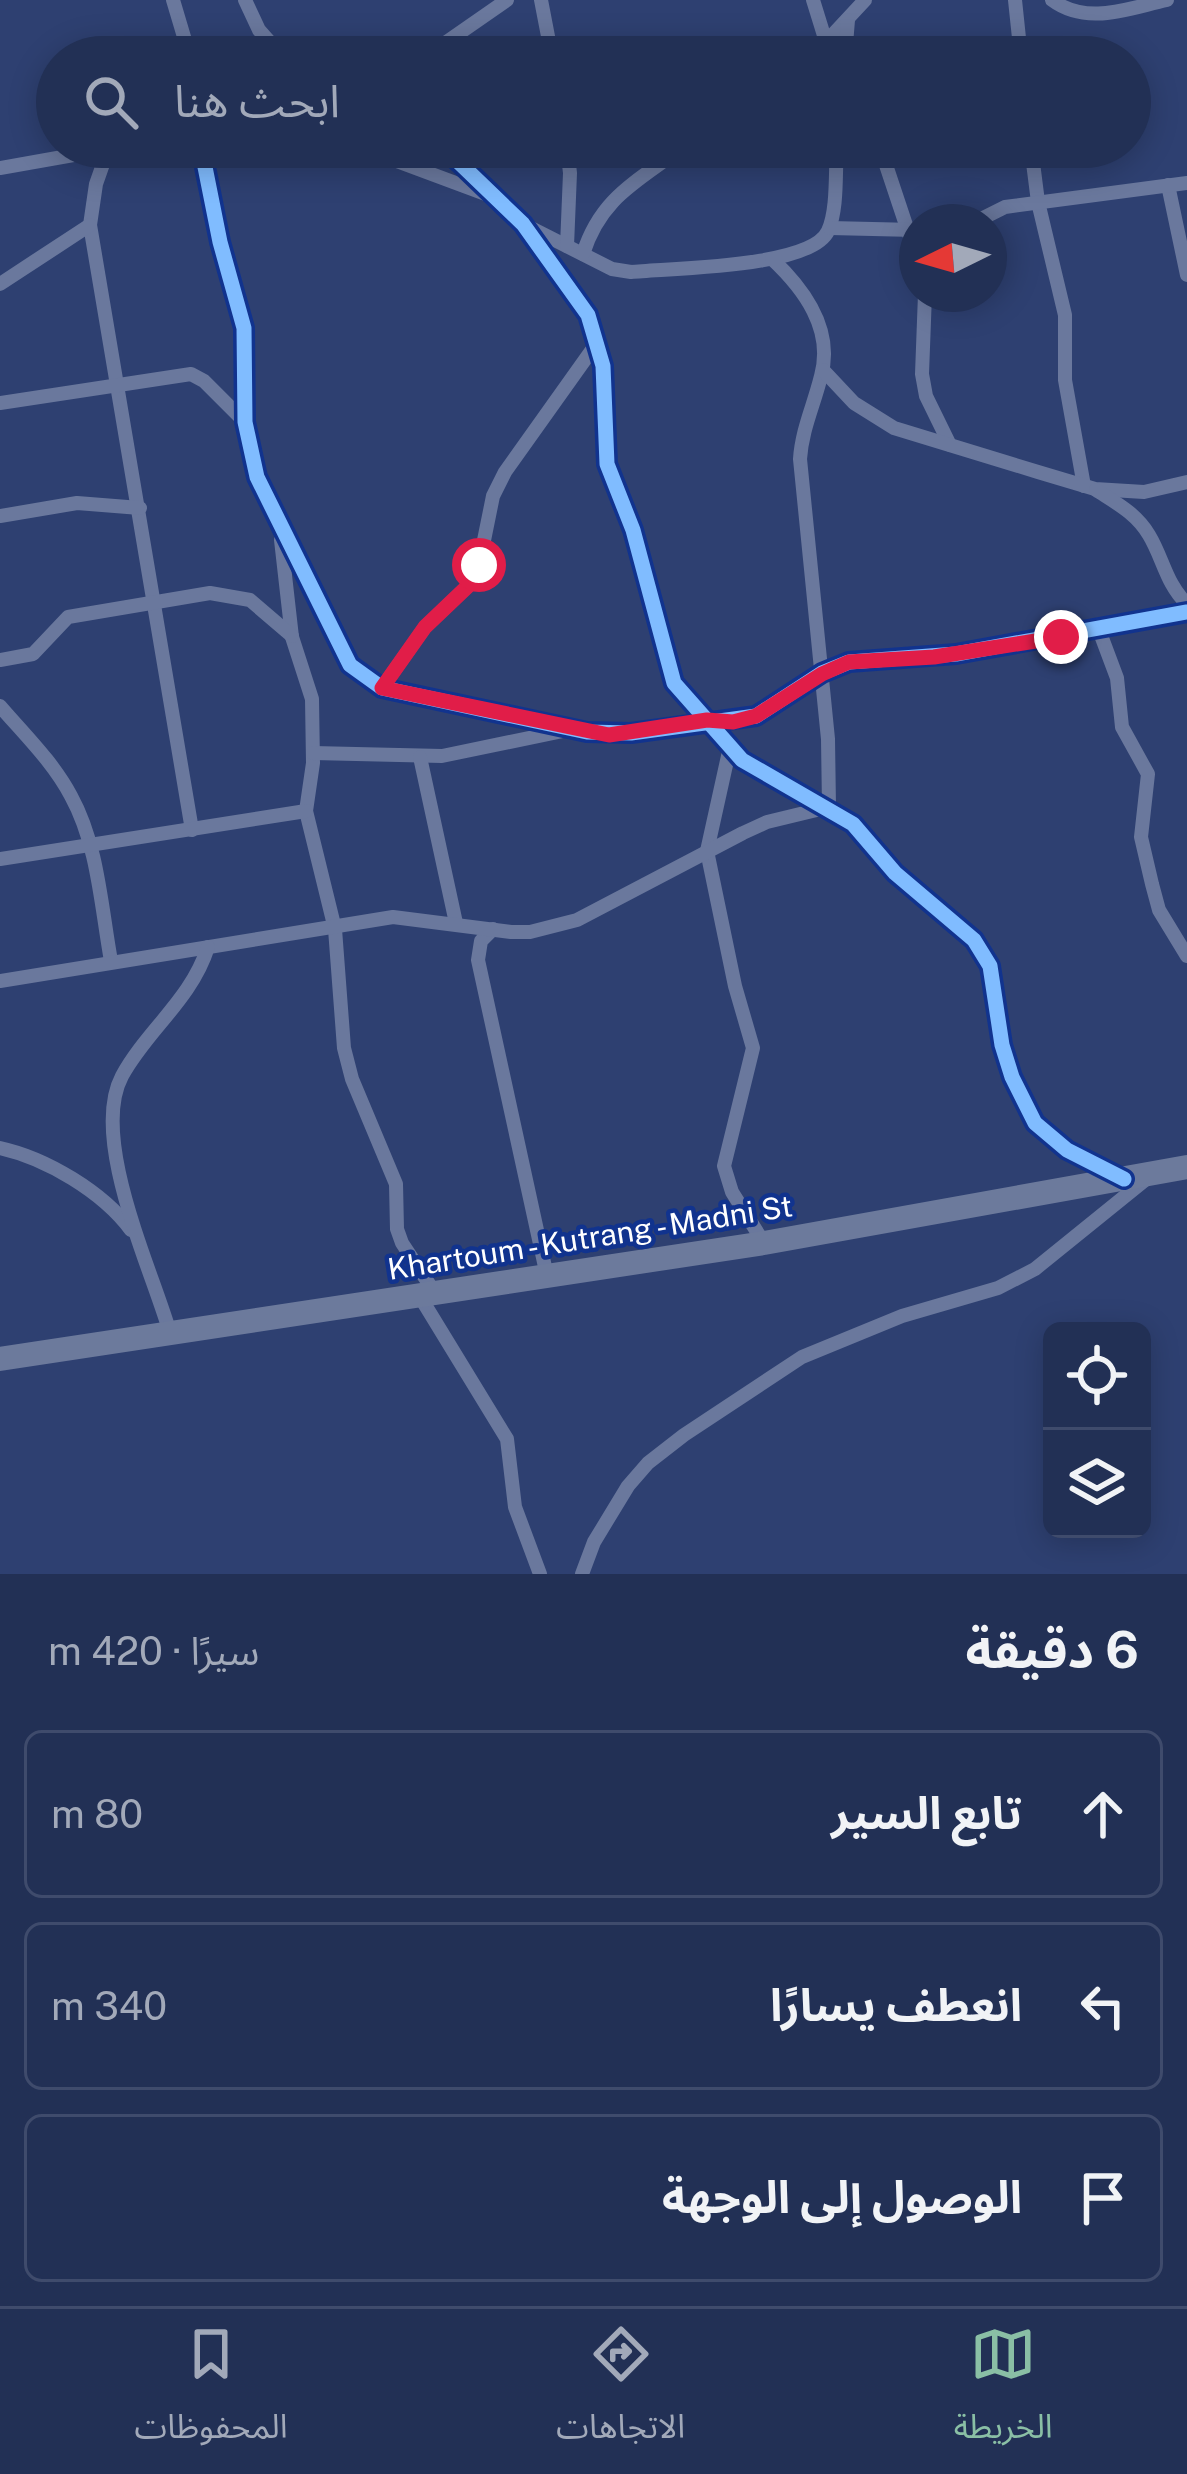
<!DOCTYPE html>
<html lang="ar">
<meta charset="utf-8">
<style>
:root{--surface:#223055;--page:#2e3c5f;--text:#f1f3f6;--muted:#a2a9b9;--line:#3f4b6c;--accent:#8abfa5}
body{margin:0;font-family:"Public Sans","Noto Sans Arabic",sans-serif;background:var(--page);color:var(--text);direction:rtl}
.controls{position:absolute;right:36px;bottom:36px;display:grid;overflow:hidden;border-radius:18px;box-shadow:0 6px 30px #0003}
.controls button{width:108px;height:108px;display:grid;place-items:center;padding:0;border:0;border-bottom:3px solid var(--line);background:var(--surface);color:var(--text);font:60px sans-serif}
.compass{position:absolute;left:899px;top:204px;width:108px;height:108px;border-radius:50%;background:var(--surface);box-shadow:0 6px 30px #0003;rotate:265deg}
.stop{position:absolute;width:36px;height:36px;margin:-27px;border:9px solid #e11d48;border-radius:50%;background:#fff}
.stop.end{background:#e11d48;border-color:#fff;box-shadow:0 3px 12px #0008}
.list{margin:0;padding:0;list-style:none}
h2{display:flex;justify-content:space-between;align-items:center;height:156px;margin:0;padding:0 48px;font-size:51px}
h2 small{font-size:39px;font-weight:400;color:var(--muted)}
.list li{display:grid;grid-template-columns:78px 1fr auto;gap:36px;align-items:center;box-sizing:border-box;height:168px;margin:0 24px 24px;padding:0 24px;border:3px solid var(--line);border-radius:18px}
.list b{display:block;font-size:45px;white-space:nowrap}
.list em{font-size:39px;font-style:normal;color:var(--muted)}
.icon{flex:none;width:66px;height:66px;fill:none;stroke:currentColor;stroke-width:2;stroke-linecap:round;stroke-linejoin:round}
.map{position:relative;flex:none;width:1187px;height:1574px;overflow:hidden;direction:ltr}
.search{position:absolute;background:var(--surface);box-shadow:0 6px 30px #0003;left:36px;right:36px;top:36px;height:132px;display:flex;align-items:center;gap:30px;box-sizing:border-box;padding:0 42px;border-radius:66px;color:var(--muted);font-size:45px}
.sheet{height:732px;background:var(--surface)}
nav{display:flex;justify-content:space-around;align-items:center;box-sizing:border-box;height:168px;border-top:3px solid var(--line);background:var(--surface);font-size:33px;color:var(--muted)}
nav a{display:grid;justify-items:center;gap:6px}
nav .on{color:var(--accent)}
.map>svg:first-child{display:block}
</style>
<div class="map">
<svg width="1187" height="1574" viewBox="0 0 1187 1574">
<rect width="100%" height="100%" fill="#2e4071"/>
<g fill="none" stroke-linecap="round" stroke-linejoin="round">
<g stroke="#6a789d" stroke-width="14">
<path d="M173 0 190 57"/>
<path d="M245 0 259 30 283 57"/>
<path d="M541 0 552 57"/>
<path d="M813 0 826 42"/>
<path d="M1015 0 1021 57"/>
<path d="M1052 0C1087 26 1129 8 1167 0"/>
<path d="M425 57 507 0"/>
<path d="M812 57 865 0"/>
<path d="M845 57 848 20"/>
<path d="M201 147 220 242 244 328 245 422 257 477 350 665 382 688 587 732 631 733 756 716 822 673 849 662 956 654 1187 612"/>
<path d="M359 147 488 195"/>
<path d="M443 147 523 224 588 315 603 366 607 464 633 530 674 683 742 760 853 824 895 873 974 940 990 966 1002 1045 1012 1077 1035 1123 1067 1150 1119 1177"/>
<path d="M880 147 917 258"/>
<path d="M1031 147 1038 202 1065 315V380L1084 486"/>
<path d="M108 150 96 184 90 225 192 830"/>
<path d="M0 168 113 148"/>
<path d="M1168 185 1187 275"/>
<path d="M975 222 1005 207 1187 183"/>
<path d="M527 226 612 269 631 272C671 268 811 268 828 231 838 209 835 171 837 147"/>
<path d="M830 228 915 230"/>
<path d="M567 246 570 173 567 147"/>
<path d="M583 254C601 197 637 182 683 147"/>
<path d="M772 259C804 289 834 329 821 376 814 405 802 429 800 459L828 739 829 807"/>
<path d="M0 284 90 225"/>
<path d="M925 294 922 374 926 396 950 445"/>
<path d="M823 370 854 403 894 428 1038 472 1095 489 1144 492 1187 482"/>
<path d="M0 403 191 374 204 381 245 422"/>
<path d="M1096 490C1116 503 1136 513 1149 535 1163 558 1166 584 1187 604"/>
<path d="M0 516 77 503 140 508"/>
<path d="M281 540 292 637 312 699 313 763 306 811 335 929 344 1048 352 1079 396 1184 397 1229 402 1243 435 1293"/>
<path d="M1099 630 1117 678 1122 727 1148 774 1141 837 1152 884 1159 910 1187 956"/>
<path d="M0 660 33 654 68 617 210 593 250 600 292 636"/>
<path d="M382 688 425 627 468 586 479 565 493 496 505 472 599 340"/>
<path d="M0 706C25 735 53 762 71 796 98 845 101 906 111 961"/>
<path d="M730 747 707 851 735 986 753 1048 724 1166 732 1192 764 1243"/>
<path d="M313 753 442 756 563 731"/>
<path d="M420 757 456 923"/>
<path d="M0 859 306 811"/>
<path d="M493 929 481 941 478 960 547 1276"/>
<path d="M0 981 393 917 511 932H530L577 920 743 833 767 822 829 807"/>
<path d="M0 1148C46 1158 103 1192 131 1230"/>
<path d="M419 1295 507 1439 515 1507 540 1574"/>
<path d="M170 1333C152 1270 89 1138 122 1076 147 1030 191 1000 208 947"/>
<path d="M582 1574 594 1542 628 1486 648 1463 684 1435 802 1357 902 1316 998 1288 1035 1269 1145 1180"/>
</g>
<path stroke="#6c7a9c" stroke-width="24" d="M0 1359 764 1243 1187 1167"/>
<defs>
<g id="cycleway">
<path d="M201 147 220 242 244 328 245 422 257 477 350 665 382 688 587 732 631 733 756 716 822 673 849 662 956 654 1187 612"/>
<path d="M443 147 523 224 588 315 603 366 607 464 633 530 674 683 742 760 853 824 895 873 974 940 990 966 1002 1045 1012 1077 1035 1123 1067 1150 1124 1179"/>
</g>
</defs>
<use href="#cycleway" stroke="#11338e" stroke-width="22"/>
<use href="#cycleway" stroke="#80bcff" stroke-width="15"/>
</g>
<g fill="none" stroke-linecap="round" stroke-linejoin="round">
<path stroke="#e11d48" stroke-width="15" d="M479 565 468 586 425 627 382 688 609 735 707 720 733 722 756 716 822 674 849 662 934 657 1061 637"/>
</g>
<g text-anchor="middle" stroke-width="9" stroke-linejoin="round" paint-order="stroke">
<g font-size="30" fill="#fff" stroke="#11338e">
<text transform="translate(590 1238) rotate(-9)" y="10">Khartoum - Kutrang - Madni St</text>
</g>
</g>
</svg>
<div class="controls">
<button><svg class="icon" aria-label="locate" viewBox="0 0 24 24"><circle cx="12" cy="12" r="6"/><path d="M12 2v4M12 18v4M2 12h4M18 12h4"/></svg></button>
<button><svg class="icon" aria-label="layers" viewBox="0 0 24 24"><path d="M12 4l9 5-9 5-9-5zM3 14l9 5 9-5"/></svg></button>
</div>
<svg class="compass" viewBox="-18 -18 36 36"><path d="M0-13l5 13h-10z" fill="#e53935"/><path d="M0 13l5-13h-10z" fill="#a2a9b9"/></svg>
<div class="stop" style="left:479px;top:565px"></div>
<div class="stop end" style="left:1061px;top:637px"></div>
<div class="search"><svg class="icon" aria-label="search" viewBox="0 0 24 24"><circle cx="10" cy="10" r="6"/><path d="M15 15l6 6"/></svg>ابحث هنا</div>
</div>
<section class="sheet">
<h2>6 دقيقة<small>سيرًا · 420 m</small></h2>
<ul class="list">
<li><svg class="icon" aria-label="ahead" viewBox="0 0 24 24"><path d="M12 20V5M6 11l6-6 6 6"/></svg><div><b>تابع السير</b></div><em>80 m</em></li>
<li><svg class="icon" aria-label="left" viewBox="0 0 24 24"><path d="M17 20v-9H6M10 6l-5 5 5 5"/></svg><div><b>انعطف يسارًا</b></div><em>340 m</em></li>
<li><svg class="icon" aria-label="arrive" viewBox="0 0 24 24"><path d="M6 21V4h12l-3 4 3 4H6"/></svg><div><b>الوصول إلى الوجهة</b></div></li>
</ul>
</section>
<nav>
<a class="on"><svg class="icon" aria-label="map" viewBox="0 0 24 24"><path d="M3 6l6-2 6 2 6-2v14l-6 2-6-2-6 2zM9 4v14M15 6v14"/></svg>الخريطة</a>
<a><svg class="icon" aria-label="directions" viewBox="0 0 24 24"><path d="M12 3l9 9-9 9-9-9zM9 14v-3h6M13 9l2 2-2 2"/></svg>الاتجاهات</a>
<a><svg class="icon" aria-label="saved" viewBox="0 0 24 24"><path d="M7 4h10v16l-5-4-5 4z"/></svg>المحفوظات</a>
</nav>
